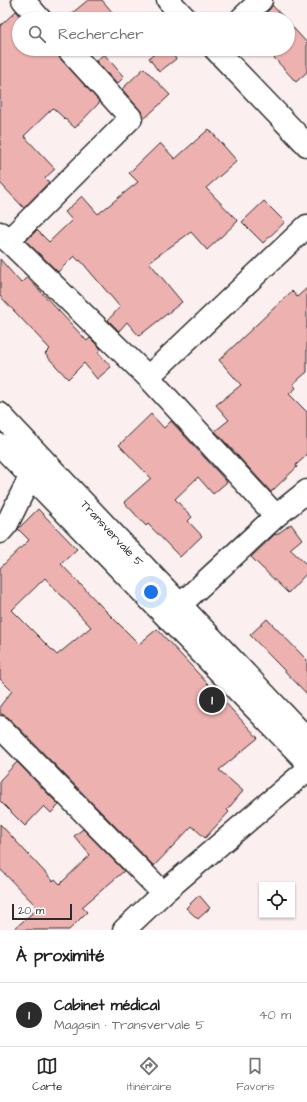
<!DOCTYPE html>
<html lang="fr">
<meta charset="utf-8">
<style>
:root{--surface:#fff;--page:#f6f6f6;--text:#222;--muted:#767676;--line:#e0e0e0;--accent:#2b2b2b}
body{margin:0;font-family:"Architects Daughter",sans-serif;background:var(--page);color:var(--text)}
.controls{position:absolute;right:12px;bottom:12px;display:grid;overflow:hidden;border-radius:0px;box-shadow:0 1px 3px #0004}
.controls button{width:36px;height:36px;display:grid;place-items:center;padding:0;border:0;border-bottom:1px solid var(--line);background:var(--surface);color:var(--text);font:20px sans-serif}
.scale{position:absolute;left:12px;bottom:10px;width:60px;box-sizing:border-box;padding-left:4px;border:2px solid #2b2b2b;border-top:0;font-size:11px;line-height:14px;white-space:nowrap;color:#2b2b2b;-webkit-text-stroke:3px #fff;paint-order:stroke}
.you{position:absolute;left:151px;top:592px;width:14px;height:14px;margin:-10px;border:3px solid #fff;border-radius:50%;background:#1a73e8;box-shadow:0 0 0 6px #1a73e833}
.badge{display:grid;place-items:center;width:26px;height:26px;border-radius:50%;background:var(--accent);color:#fff;font-size:13px;font-weight:700}
.pin{position:absolute;translate:-50% -50%;border:2px solid #fff;box-shadow:0 1px 4px #0006}
.list{margin:0;padding:0;list-style:none}
h2{display:flex;justify-content:space-between;align-items:center;height:52px;margin:0;padding:0 16px;font-size:17px}
h2 small{font-size:13px;font-weight:400;color:var(--muted)}
.list li{display:grid;grid-template-columns:26px 1fr auto;gap:12px;align-items:center;box-sizing:border-box;height:64px;padding:0 16px;border-top:1px solid var(--line)}
.list b{display:block;font-size:15px;white-space:nowrap}
.list p{margin:0;font-size:13px;white-space:nowrap;color:var(--muted)}
.list em{font-size:13px;font-style:normal;color:var(--muted)}
.icon{flex:none;width:22px;height:22px;fill:none;stroke:currentColor;stroke-width:2;stroke-linecap:round;stroke-linejoin:round}
.map{position:relative;flex:none;width:307px;height:930px;overflow:hidden}
.search{position:absolute;background:var(--surface);box-shadow:0 1px 3px #0004;left:12px;right:12px;top:12px;height:44px;display:flex;align-items:center;gap:10px;box-sizing:border-box;padding:0 14px;border-radius:22px;color:var(--muted);font-size:15px}
.sheet{height:116px;background:var(--surface)}
nav{display:flex;justify-content:space-around;align-items:center;box-sizing:border-box;height:56px;border-top:1px solid var(--line);background:var(--surface);font-size:11px;color:var(--muted)}
nav a{display:grid;justify-items:center;gap:2px}
nav .on{color:var(--accent)}
.map>svg:first-child{display:block}
</style>
<div class="map">
<svg width="307" height="930" viewBox="0 0 307 930">
<rect width="100%" height="100%" fill="#fbefef"/>
<filter id="ink" filterUnits="userSpaceOnUse"><feTurbulence type="fractalNoise" baseFrequency=".025" numOctaves="2"/><feDisplacementMap in="SourceGraphic" scale="8" xChannelSelector="R" yChannelSelector="G"/><feConvolveMatrix kernelMatrix="1 2 1 2 8 2 1 2 1" color-interpolation-filters="sRGB"/></filter>
<g filter="url(#ink)">
<g fill="#edb1af" stroke="#2b2b2b" fill-rule="evenodd">
<path d="M88 0H102L118 19H65Z"/>
<path d="M272 5 285 19H259L270 9Z"/>
<path d="M16 11 19 14V49H55L59 57 100 102 75 128 53 108 24 136 55 169 45 178 49 182 24 208 0 183V26Z"/>
<path d="M288 22 307 43V72L296 82 266 49H288Z"/>
<path d="M161 49H169L176 59 159 72 149 58Z"/>
<path d="M104 54 124 77 117 84 96 61Z"/>
<path d="M144 68 170 95 145 118 140 110 122 89Z"/>
<path d="M209 129 237 161 206 188 238 221 207 250 191 232 149 262 182 302 139 336 127 322 119 331 108 320 120 307 80 260 79 261 74 256 58 272 26 241 37 230 49 242 72 220 65 212 82 196 98 214 138 182 129 173 160 143 175 159Z"/>
<path d="M264 201 285 222 263 243 242 222Z"/>
<path d="M0 259 21 283 27 277 87 341 90 338 101 349 98 352 111 367 97 379 84 363 68 379 45 354 50 349 0 296Z"/>
<path d="M307 288V372L293 384 296 388 289 394 307 412V455L296 465 297 467 271 492 215 431 229 420 216 405 241 385 219 360 292 291 297 297Z"/>
<path d="M151 414 164 428 171 421 227 482 213 494 198 477 175 499 192 517 188 521 202 536 180 557 148 524 146 526 124 502 151 478 119 445Z"/>
<path d="M38 509 77 549 61 564 102 607 139 644 157 629 258 738 219 770 243 791 227 810 229 812 205 838 192 826 154 866 9 718 0 713V706L12 691 0 679V568L29 540 18 529ZM45 578 91 627 57 655 12 610Z"/>
<path d="M291 524 302 539 290 549 307 565V573L288 593 251 557 275 534 276 535Z"/>
<path d="M267 619 307 660V694L250 635Z"/>
<path d="M17 762 59 805 51 813 44 806 25 826 0 801V780Z"/>
<path d="M0 824 53 881 55 879 60 884 90 855 74 836 83 829 124 871 82 907 87 912 69 930H13L38 908 0 869Z"/>
<path d="M199 895 210 908 198 919 186 908Z"/>
</g>
<g fill="none" stroke-linecap="round" stroke-linejoin="round">
<defs>
<g id="minor">
<path d="M23 0 40 19"/>
<path d="M168 0 186 19"/>
<path d="M241 19 261 0"/>
<path d="M215 49 307 145"/>
<path d="M0 233 148 377 276 516 180 605"/>
<path d="M8 241 131 118 68 49"/>
<path d="M148 377 307 226"/>
<path d="M276 516 307 491"/>
<path d="M0 532 7 524 30 477"/>
<path d="M0 727 163 893"/>
<path d="M124 930 163 893 307 770"/>
</g>
<g id="major">
<path d="M0 414 307 739"/>
<path d="M0 445 307 762"/>
</g>
</defs>
<use href="#minor" stroke="#2b2b2b" stroke-width="25"/>
<use href="#major" stroke="#2b2b2b" stroke-width="25"/>
<use href="#minor" stroke="#fff" stroke-width="22"/>
<use href="#major" stroke="#fff" stroke-width="22"/>
</g>
</g>
<g text-anchor="middle" stroke-width="3" stroke-linejoin="round" paint-order="stroke">
<g font-size="12" fill="#2b2b2b" stroke="#fff">
<text transform="translate(112 533) rotate(47)" y="4">Transvervale 5</text>
</g>
</g>
</svg>
<div class="controls">
<button><svg class="icon" aria-label="locate" viewBox="0 0 24 24"><circle cx="12" cy="12" r="6"/><path d="M12 2v4M12 18v4M2 12h4M18 12h4"/></svg></button>
</div>
<div class="scale">20 m</div>
<div class="you"></div>
<div class="pin badge" style="left:212px;top:700px">1</div>
<div class="search"><svg class="icon" aria-label="search" viewBox="0 0 24 24"><circle cx="10" cy="10" r="6"/><path d="M15 15l6 6"/></svg>Rechercher</div>
</div>
<section class="sheet">
<h2>À proximité<small></small></h2>
<ul class="list">
<li><span class="badge">1</span><div><b>Cabinet médical</b><p>Magasin · Transvervale 5</p></div><em>40 m</em></li>
</ul>
</section>
<nav>
<a class="on"><svg class="icon" aria-label="map" viewBox="0 0 24 24"><path d="M3 6l6-2 6 2 6-2v14l-6 2-6-2-6 2zM9 4v14M15 6v14"/></svg>Carte</a>
<a><svg class="icon" aria-label="directions" viewBox="0 0 24 24"><path d="M12 3l9 9-9 9-9-9zM9 14v-3h6M13 9l2 2-2 2"/></svg>Itinéraire</a>
<a><svg class="icon" aria-label="saved" viewBox="0 0 24 24"><path d="M7 4h10v16l-5-4-5 4z"/></svg>Favoris</a>
</nav>
